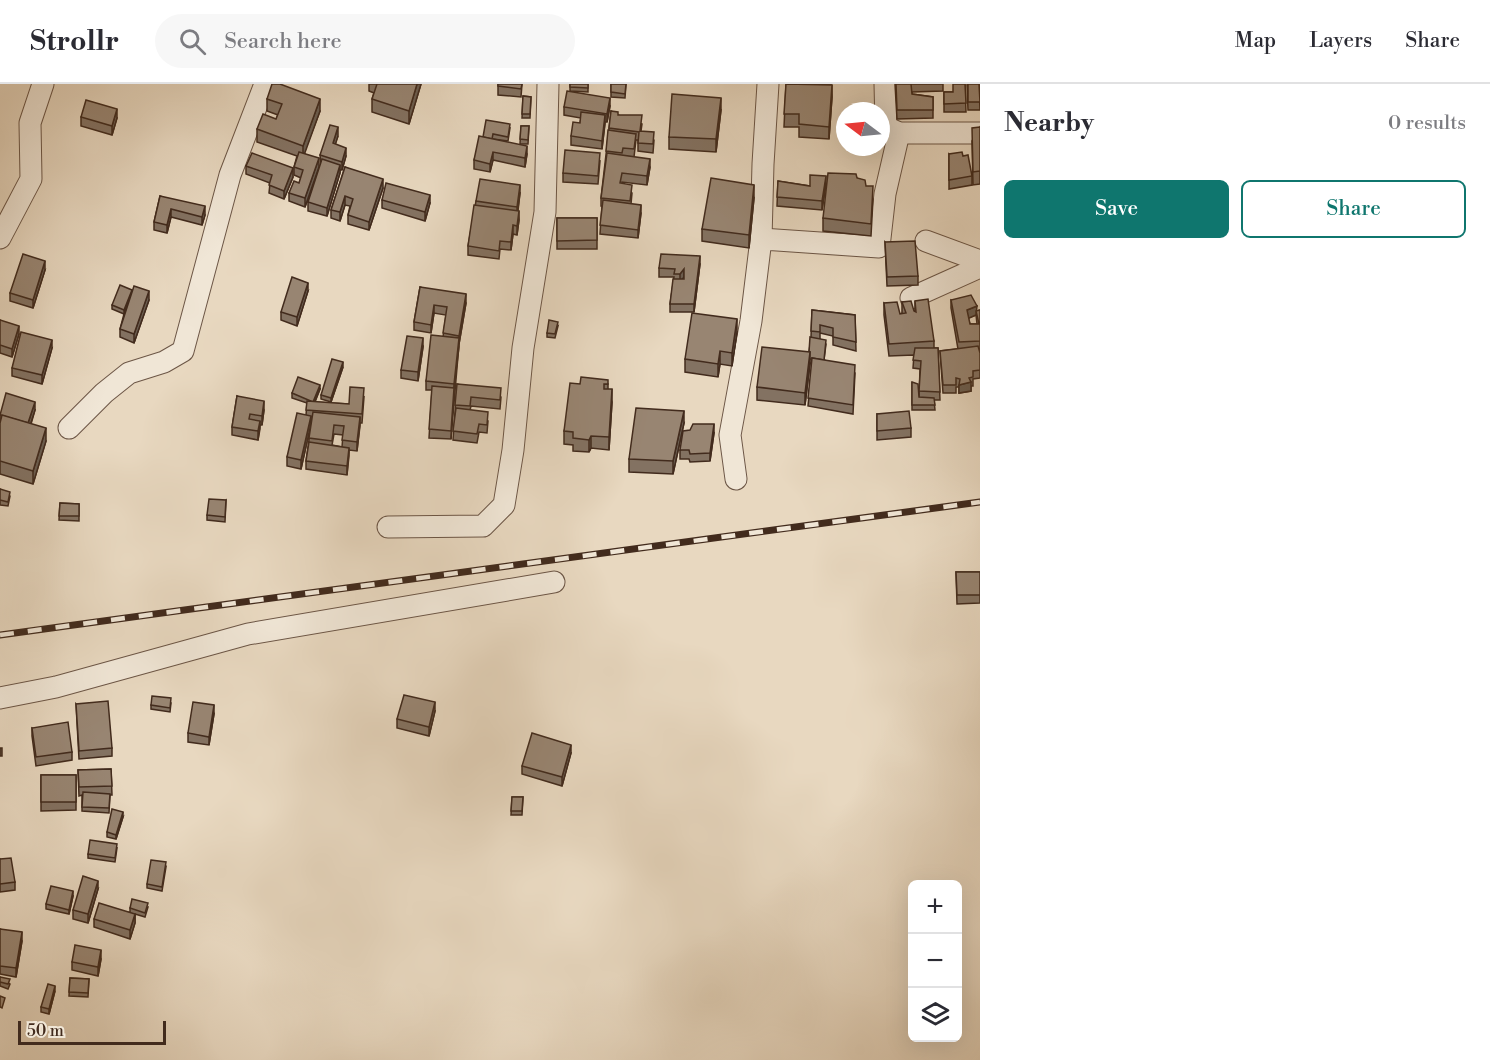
<!DOCTYPE html>
<meta charset="utf-8">
<style>
:root{--surface:#fff;--page:#f7f7f7;--text:#2b2b33;--muted:#7c7c81;--line:#e1e1e2;--accent:#0f766e}
body{margin:0;font-family:"Libre Bodoni",serif;background:var(--page);color:var(--text)}
.controls{position:absolute;right:18px;bottom:18px;display:grid;overflow:hidden;border-radius:9px;box-shadow:0 6px 24px #0002}
.controls button{width:54px;height:54px;display:grid;place-items:center;padding:0;border:0;border-bottom:2px solid var(--line);background:var(--surface);color:var(--text);font:30px sans-serif}
.compass{position:absolute;left:836px;top:18px;width:54px;height:54px;border-radius:50%;background:var(--surface);box-shadow:0 6px 24px #0002;rotate:286deg}
.scale{position:absolute;left:18px;bottom:15px;width:148px;box-sizing:border-box;padding-left:6px;border:3px solid #422b1d;border-top:0;font-size:16px;line-height:21px;white-space:nowrap;color:#422b1d;-webkit-text-stroke:4px #f0e6d6;paint-order:stroke}
.list{margin:0;padding:0;list-style:none}
h2{display:flex;justify-content:space-between;align-items:center;height:78px;margin:0;padding:0 24px;font-size:26px}
h2 small{font-size:20px;font-weight:400;color:var(--muted)}
.actions{display:flex;gap:12px;padding:18px 24px}
.actions a{flex:1;padding:14px 0;border:2px solid var(--accent);border-radius:9px;text-align:center;font-size:21px;color:var(--accent)}
.actions .main{background:var(--accent);color:#fff}
.icon{flex:none;width:33px;height:33px;fill:none;stroke:currentColor;stroke-width:2;stroke-linecap:round;stroke-linejoin:round}
.map{position:relative;flex:none;width:980px;height:976px;overflow:hidden}
header{display:flex;align-items:center;gap:36px;box-sizing:border-box;height:84px;padding:0 30px;background:var(--surface);border-bottom:2px solid var(--line)}
header strong{font-size:28px}
nav{display:flex;gap:33px;margin-inline-start:auto;font-size:21px}
.search{width:420px;height:54px;background:var(--page);display:flex;align-items:center;gap:15px;box-sizing:border-box;padding:0 21px;border-radius:33px;color:var(--muted);font-size:22px}
main{display:flex}
aside{flex:1;background:var(--surface)}
.map>svg:first-child{display:block}
</style>
<header>
<strong>Strollr</strong>
<div class="search"><svg class="icon" aria-label="search" viewBox="0 0 24 24"><circle cx="10" cy="10" r="6"/><path d="M15 15l6 6"/></svg>Search here</div>
<nav><a>Map</a><a>Layers</a><a>Share</a></nav>
</header>
<main>
<div class="map">
<svg width="980" height="976" viewBox="0 0 980 976">
<rect width="100%" height="100%" fill="#e8d8c0"/>
<filter id="stains"><feTurbulence type="fractalNoise" baseFrequency=".00333" numOctaves="4"/><feColorMatrix values="0 0 0 0 .2 0 0 0 0 .09 0 0 0 0 .02 0 0 0 .5 -.17"/></filter>
<radialGradient id="worn" r=".72"><stop offset=".6" stop-color="#630" stop-opacity="0"/><stop offset="1" stop-color="#630" stop-opacity=".3"/></radialGradient>
<g fill="none" stroke-linecap="round" stroke-linejoin="round">
<defs>
<g id="street">
<path d="M885 0 886 43 899 49H980"/>
<path d="M0 154 31 95 30 39 43 0"/>
<path d="M761 155 763 80 768 0"/>
<path d="M926 157 980 177"/>
<path d="M911 214 980 183"/>
<path d="M69 344 104 309 129 289 164 278 183 267 230 91 265 0"/>
<path d="M736 395 730 351 751 237 761 155 879 163 885 110 899 49"/>
<path d="M388 443 483 442 504 421 513 366 523 264 545 128 548 0"/>
<path d="M0 614 56 603 248 550 554 498"/>
</g>
</defs>
<use href="#street" stroke="#6c5646" stroke-width="23"/>
<use href="#street" stroke="#f0e6d6" stroke-width="21"/>
<defs>
<path id="rail" d="M0 551 980 418"/>
</defs>
<use href="#rail" stroke="#422b1d" stroke-width="7"/>
<use href="#rail" stroke="#f0e6d6" stroke-width="4.5" stroke-dasharray="14" stroke-linecap="butt"/>
</g>
<g fill="#837262" stroke="#422b1d" stroke-width="1.5" fill-rule="evenodd">
<path d="M369 0H421L409 40 372 28V15L374 9 369 7Z"/>
<path d="M498 0H522L521 13 498 11Z"/>
<path d="M570 0H588V8L570 7Z"/>
<path d="M611 0H626L625 14 611 13Z"/>
<path d="M786 0H831L832 13 829 55 799 53V43H784Z"/>
<path d="M895 0H943V7L912 8V10L933 13V34L897 35Z"/>
<path d="M965 0 966 28H944V8H953Z"/>
<path d="M967 0H979L980 26H968Z"/>
<path d="M523 12 531 13 530 34H522Z"/>
<path d="M267 15 320 27 304 69 319 83 305 123 289 117V109L299 99 301 94 294 91V83L297 72 257 58V45L276 35 278 31 267 27Z"/>
<path d="M610 22 607 38H605L602 65 571 61V52L580 39 581 34 564 31V23Z"/>
<path d="M721 26 716 68 669 65V53Z"/>
<path d="M611 27 618 31 642 40 641 47 654 56 653 69 638 67V56H636L634 73 650 83 647 101 622 98V99L632 109 631 120 641 129 638 154 600 150 602 122H601V114Z"/>
<path d="M81 33 117 34 112 51 81 42Z"/>
<path d="M521 42H529L528 60H520Z"/>
<path d="M980 43V100L973 101 972 57Z"/>
<path d="M510 44 508 57 493 55 527 70 525 83 493 76 490 88 474 85V76L483 53Z"/>
<path d="M338 52 335 60 346 72 342 86H340V89L327 132 308 127V118L321 80 320 71Z"/>
<path d="M949 70 972 92V101L949 105Z"/>
<path d="M600 77 598 100 563 98V89Z"/>
<path d="M246 82 293 93 284 115 269 109 270 99 246 90Z"/>
<path d="M345 83 383 104 369 146 348 140V131L350 122 345 121 340 137 331 134V126Z"/>
<path d="M857 94 873 115 871 152 823 147V134Z"/>
<path d="M778 97 810 102 826 100 822 126 777 122Z"/>
<path d="M520 109 518 127 519 136 517 151 513 150 511 166 500 165 499 175 468 171V162L476 117Z"/>
<path d="M160 112 205 131 202 141 171 133 167 149 154 146V138Z"/>
<path d="M754 114 749 164 702 157V145Z"/>
<path d="M382 116 430 119 425 137 382 124Z"/>
<rect x="557" y="134" width="40" height="31"/>
<path d="M885 158 918 192V201L887 202Z"/>
<path d="M700 180 694 228H670V220L674 193H659V184Z"/>
<path d="M45 186 33 224 10 217V209Z"/>
<path d="M420 203 466 219 459 260 451 355 429 354 432 306H426V297L443 253 446 231 434 229 431 249 414 246V238Z"/>
<path d="M308 207 297 242 281 236V228Z"/>
<path d="M132 209 149 216 134 259 120 253V245L124 230 112 225V221Z"/>
<path d="M951 216 977 227 980 226V265H979L980 269V294L973 295V302H971V307L959 309V303H956V309H943L940 267 958 265 951 224ZM976 231 977 240H970L968 234Z"/>
<path d="M915 217 934 257V264H938L940 316H934L935 326H912V298L919 313 920 285 913 284 914 271 889 272 884 231V219L900 230 902 229V218L915 227Z"/>
<path d="M812 226 855 231 856 267 833 261V252L820 249V255L826 260 824 276 855 289 853 330 808 322 812 280 810 279 805 321 757 316V303L809 268 811 253Z"/>
<path d="M0 236 19 250 12 273 0 269Z"/>
<path d="M558 242 555 254 547 253V249Z"/>
<path d="M737 248 732 282 720 280 718 293 685 288V275Z"/>
<path d="M423 263 418 297 401 294V286Z"/>
<path d="M52 264 42 300 12 292V284Z"/>
<path d="M343 283 331 318 321 315V311Z"/>
<path d="M457 300 501 313 500 325 471 322 470 326 488 337 487 349 479 348 477 359 453 356Z"/>
<path d="M580 300H608V305L612 318 609 366 591 364 589 368 573 367V361L564 360V347Z"/>
<path d="M320 305 315 318 349 320 364 313 362 339H360L357 367 349 366 347 391 306 385V377L312 335 301 385 287 382V373L306 331 307 319 292 314V309ZM334 350 343 351 342 363 332 361Z"/>
<path d="M237 312 264 326 262 341H260L258 356 232 351V343Z"/>
<path d="M35 326 31 340 46 357 33 400 0 390V331Z"/>
<path d="M877 330 911 344V353L877 356Z"/>
<path d="M684 339 673 390 629 388V375Z"/>
<path d="M714 349 710 377 690 378 689 375H680V366Z"/>
<path d="M0 405 10 412 8 422 0 421Z"/>
<path d="M226 416 225 438 207 436V431Z"/>
<path d="M60 419 79 420V437L59 436Z"/>
<path d="M956 488H980V519L957 520Z"/>
<path d="M171 619 170 628 151 625V621Z"/>
<path d="M76 620 112 664V672L79 675Z"/>
<path d="M435 627 429 652 397 644V635Z"/>
<path d="M214 630 209 661 188 658V649Z"/>
<path d="M32 644 72 668V676L36 682 32 652Z"/>
<path d="M571 669 562 702 522 690V682Z"/>
<path d="M111 685 112 711H110L109 729 82 727V711L79 712 78 686Z"/>
<path d="M41 691H76V726L41 727Z"/>
<path d="M512 713H523L522 731H511Z"/>
<path d="M123 733 116 755 107 753V748Z"/>
<path d="M117 764 115 778 88 774V770Z"/>
<path d="M0 775 15 798V806L0 808Z"/>
<path d="M166 783 162 807 147 804V800Z"/>
<path d="M98 805 88 839 73 835V826Z"/>
<path d="M73 812 69 830 46 825V820Z"/>
<path d="M148 823 145 833 135 830V839L130 855 94 843V835L130 828V824Z"/>
<path d="M0 845 22 857 16 893 0 890Z"/>
<path d="M101 875 98 892 72 886V878Z"/>
<path d="M0 893 10 900 8 905 0 902Z"/>
<path d="M70 894 89 895 88 913 69 912Z"/>
<path d="M55 907 49 930 41 928V923Z"/>
</g>
<g fill="#6a5d50" stroke="#422b1d" stroke-width="1.5">
<path d="M417 0H421L409 40V27Z"/>
<path d="M832 1V13L829 55V43Z"/>
<path d="M610 14V22L607 38V30Z"/>
<path d="M721 14V26L716 68V55Z"/>
<path d="M320 15V27L303 74V62Z"/>
<path d="M117 25V34L112 51V42Z"/>
<path d="M605 31V40L602 65V57Z"/>
<path d="M338 43V52L333 68V59Z"/>
<path d="M527 62V70L525 83V74Z"/>
<path d="M346 64V72L342 86V78Z"/>
<path d="M493 68V76L490 88V80Z"/>
<path d="M319 74V83L305 123V114Z"/>
<path d="M650 75V83L647 101V92Z"/>
<path d="M340 81V89L327 132V124Z"/>
<path d="M293 84V93L284 115V107Z"/>
<path d="M826 92V100L822 126V117Z"/>
<path d="M383 95V104L369 146V138Z"/>
<path d="M520 101V109L517 132V123Z"/>
<path d="M754 101V114L749 164V151Z"/>
<path d="M430 111V119L425 137V128Z"/>
<path d="M345 112V121L340 137V128Z"/>
<path d="M641 121V129L638 154V146Z"/>
<path d="M205 122V131L202 141V133Z"/>
<path d="M171 125V133L167 149V141Z"/>
<path d="M519 127V136L517 151V142Z"/>
<path d="M513 141V150L511 166V158Z"/>
<path d="M700 172V180L694 228V220Z"/>
<path d="M45 177V186L33 224V216Z"/>
<path d="M684 185V193L680 198V190Z"/>
<path d="M308 199V207L297 242V233Z"/>
<path d="M132 206V210L124 230V226Z"/>
<path d="M149 207V216L134 259V250Z"/>
<path d="M466 210V219L459 260V252Z"/>
<path d="M434 221V229L431 249V241Z"/>
<path d="M977 222 976 231 967 235V226Z"/>
<path d="M737 235V248L732 282V269Z"/>
<path d="M19 242V250L12 273V265Z"/>
<path d="M423 254V263L418 297V288Z"/>
<path d="M459 254V263L454 305 451 355 454 300Z"/>
<path d="M52 256V264L42 300V291Z"/>
<path d="M720 267V280L718 293V280Z"/>
<path d="M810 268V281L805 321V309Z"/>
<path d="M343 278V283L331 318V314Z"/>
<path d="M971 298V307L959 309V301Z"/>
<path d="M320 301V305L313 322V318Z"/>
<path d="M612 305V318L609 366V353Z"/>
<path d="M264 317V326L262 341V332Z"/>
<path d="M35 318V326L28 348V339Z"/>
<path d="M684 327V339L673 390V377Z"/>
<path d="M311 332V340L301 385V376Z"/>
<path d="M360 333V342L357 367V358Z"/>
<path d="M260 337V345L258 356V347Z"/>
<path d="M714 340V349L710 377V369Z"/>
<path d="M46 344V357L33 400V387Z"/>
<path d="M591 352V364L589 368V356Z"/>
<path d="M349 364V372L347 391V382Z"/>
<path d="M435 618V627L429 652V643Z"/>
<path d="M214 621V630L209 661V653Z"/>
<path d="M571 661V669L562 702V693Z"/>
<rect x="0" y="664" width="2" height="8"/>
<path d="M123 728V733L116 755V751Z"/>
<path d="M98 797V805L88 839V830Z"/>
<path d="M73 807V812L69 830V826Z"/>
<path d="M135 830V839L130 855V846Z"/>
<path d="M22 848V857L16 893V884Z"/>
<path d="M101 866V875L98 892V883Z"/>
<path d="M55 902V907L49 930V925Z"/>
</g>
<g fill="#988572" stroke="#422b1d" stroke-width="1.5">
<path d="M272 0H280L320 15 303 62 257 45 263 30 276 35 282 20 267 15Z"/>
<path d="M377 0H417L409 27 372 15Z"/>
<path d="M498 0H522L521 5 498 2Z"/>
<path d="M570 0H588V4L570 3Z"/>
<path d="M611 0H626L625 10 611 8Z"/>
<path d="M786 0 832 1 829 43 799 40V30H784Z"/>
<path d="M896 0H911L912 10 933 13V26H897Z"/>
<path d="M953 0H965L966 19 944 20V8H953Z"/>
<path d="M968 0H979L980 18H968Z"/>
<path d="M567 7 610 14 607 30 564 23Z"/>
<path d="M672 10 721 14 716 55 669 53Z"/>
<path d="M523 12 531 13 530 30H522Z"/>
<path d="M86 16 117 25 112 42 81 33Z"/>
<path d="M611 27 618 28V31H642L640 47 654 48 653 60 638 59 639 48 609 44Z"/>
<path d="M581 28 605 31 602 57 571 52 573 38 580 39Z"/>
<path d="M486 36 510 40 508 53 493 50 492 55 483 53Z"/>
<path d="M330 41 338 43 333 59 346 64 342 78 320 71Z"/>
<path d="M521 42H529L528 56 520 55Z"/>
<path d="M980 43V87L973 88 972 44Z"/>
<path d="M608 46 636 50 634 65 623 64 622 69 606 67Z"/>
<path d="M479 52 527 62 525 74 493 68 490 80 474 76Z"/>
<path d="M565 66 600 69 598 92 563 89Z"/>
<path d="M299 68 319 74 305 114 289 109 294 97 299 99 303 86 294 83Z"/>
<path d="M962 68 963 72 968 71 972 92 949 96V70Z"/>
<path d="M252 69 293 84 284 107 269 101 272 91 246 82Z"/>
<path d="M607 69 650 75 647 92 622 89 620 99 632 101 630 117 601 114Z"/>
<path d="M322 75 340 81 327 124 308 118Z"/>
<path d="M345 83 383 95 369 138 348 131 353 115 345 112 340 128 331 126Z"/>
<path d="M828 89 856 90 857 94 865 96 866 102H873L871 140 823 134Z"/>
<path d="M810 91 826 92 822 117 777 113 778 97 810 102Z"/>
<path d="M711 94 754 101 749 151 702 145Z"/>
<path d="M480 95 520 101 517 123 476 117Z"/>
<path d="M386 99 430 111 425 128 382 116Z"/>
<path d="M160 112 205 122 202 133 171 125 167 141 154 138Z"/>
<path d="M603 116 641 121 638 146 600 141Z"/>
<path d="M474 121 519 127 517 142 513 141 511 158 500 157 499 167 468 162Z"/>
<path d="M557 134H597V156L557 157Z"/>
<path d="M915 157 918 192 887 193 885 158Z"/>
<path d="M23 170 45 177 33 216 10 209Z"/>
<path d="M661 170 700 172 694 220H670L673 195H684V185L680 190H674L675 185 659 184Z"/>
<path d="M292 193 308 199 297 233 281 228Z"/>
<path d="M120 201 132 206 124 226 112 221Z"/>
<path d="M134 202 149 207 134 250 120 245Z"/>
<path d="M420 203 466 210 459 252 443 249 447 223 434 221 431 241 414 238Z"/>
<path d="M971 211 977 222 967 226 970 240H979L976 227 980 226V257L959 258 951 216Z"/>
<path d="M928 215 934 257 889 260 884 219 897 218 900 230 906 229 902 218 911 217 914 227 916 228 915 217Z"/>
<path d="M812 226 855 231 856 258 833 253V244L820 241V248L811 247Z"/>
<path d="M692 229 737 235 732 269 720 267 718 280 685 275Z"/>
<path d="M0 236 19 242 12 265 0 261Z"/>
<path d="M549 236 558 238 555 250 547 249Z"/>
<path d="M21 248 52 256 42 291 12 284Z"/>
<path d="M431 251 459 254 454 300 426 297Z"/>
<path d="M407 252 423 254 418 288 401 286Z"/>
<path d="M810 253 826 256 824 276 812 274V275H810V268H809Z"/>
<path d="M978 262 980 269V286L973 287V293L969 294 971 298 959 301 960 295 956 294V301H943L940 267Z"/>
<path d="M762 263 810 268 805 309 757 303Z"/>
<path d="M915 264H938L940 308 919 307 921 277 913 276Z"/>
<path d="M812 274 855 281 853 321 808 314Z"/>
<path d="M332 275 343 278 331 314 321 311Z"/>
<path d="M298 293 320 301 313 318 292 309Z"/>
<path d="M581 293 608 296V300H604V305H612L609 353 591 352 589 356 573 354V348L564 347 570 299 580 300Z"/>
<path d="M912 298 918 300 919 313 934 314 935 321H912Z"/>
<path d="M457 300 501 304 500 316 471 313 470 322 455 321Z"/>
<path d="M432 302 454 304 451 347 429 345Z"/>
<path d="M350 303 364 304 362 330 306 326 307 317 349 320Z"/>
<path d="M6 309 35 318 28 339 0 331Z"/>
<path d="M237 312 264 317 262 332 250 330 249 335 260 337 258 347 232 343Z"/>
<path d="M456 324 488 328 487 341 479 340 477 350 453 347Z"/>
<path d="M636 324 684 327 673 377 629 375Z"/>
<path d="M909 327 911 344 877 347V330Z"/>
<path d="M313 328 360 333 357 358 342 356 344 342 334 341 332 357 309 354Z"/>
<path d="M297 329 311 332 301 376 287 373Z"/>
<path d="M2 331 46 344 33 387 0 377V339Z"/>
<path d="M693 340H714L710 369 690 370 689 366H680L683 347 690 346Z"/>
<path d="M309 358 349 364 347 382 306 377Z"/>
<path d="M0 405 10 408 8 418 0 416Z"/>
<path d="M209 415 226 416 225 433 207 431Z"/>
<path d="M60 419 79 420V432H59Z"/>
<path d="M956 488H980V511H957Z"/>
<path d="M404 611 435 618 429 643 397 635Z"/>
<path d="M152 612 171 614 170 624 151 621Z"/>
<path d="M108 617 112 664 79 667 76 620Z"/>
<path d="M193 618 214 621 209 653 188 649Z"/>
<path d="M68 638 72 668 36 673 32 644Z"/>
<path d="M532 649 571 661 562 693 522 682Z"/>
<path d="M111 685 112 702 79 703 78 686Z"/>
<rect x="41" y="691" width="35" height="27"/>
<path d="M83 708 110 710 109 724 82 723Z"/>
<path d="M512 713H523L522 727H511Z"/>
<path d="M112 725 123 728 116 751 107 748Z"/>
<path d="M90 756 117 760 115 774 88 770Z"/>
<path d="M11 774 15 798 0 800V775Z"/>
<path d="M151 776 166 778 162 803 147 800Z"/>
<path d="M83 792 98 797 88 830 73 826Z"/>
<path d="M51 802 73 807 69 826 46 820Z"/>
<path d="M132 815 148 819 145 829 130 824Z"/>
<path d="M99 819 135 830 130 846 94 835Z"/>
<path d="M0 845 22 848 16 884 0 882Z"/>
<path d="M75 861 101 866 98 883 72 878Z"/>
<path d="M0 893 10 895 8 900 0 898Z"/>
<path d="M70 894 89 895 88 909 69 908Z"/>
<path d="M48 900 55 902 49 925 41 923Z"/>
<path d="M0 912 5 914 2 924 0 923Z"/>
</g>
<rect width="100%" height="100%" filter="url(#stains)"/>
<rect width="100%" height="100%" fill="url(#worn)"/>
</svg>
<div class="controls">
<button>+</button>
<button>−</button>
<button><svg class="icon" aria-label="layers" viewBox="0 0 24 24"><path d="M12 4l9 5-9 5-9-5zM3 14l9 5 9-5"/></svg></button>
</div>
<svg class="compass" viewBox="-18 -18 36 36"><path d="M0-13l5 13h-10z" fill="#e53935"/><path d="M0 13l5-13h-10z" fill="#7c7c81"/></svg>
<div class="scale">50 m</div>
</div>
<aside>
<h2>Nearby<small>0 results</small></h2>
<ul class="list">
</ul>
<div class="actions"><a class="main">Save</a><a>Share</a></div>
</aside>
</main>
